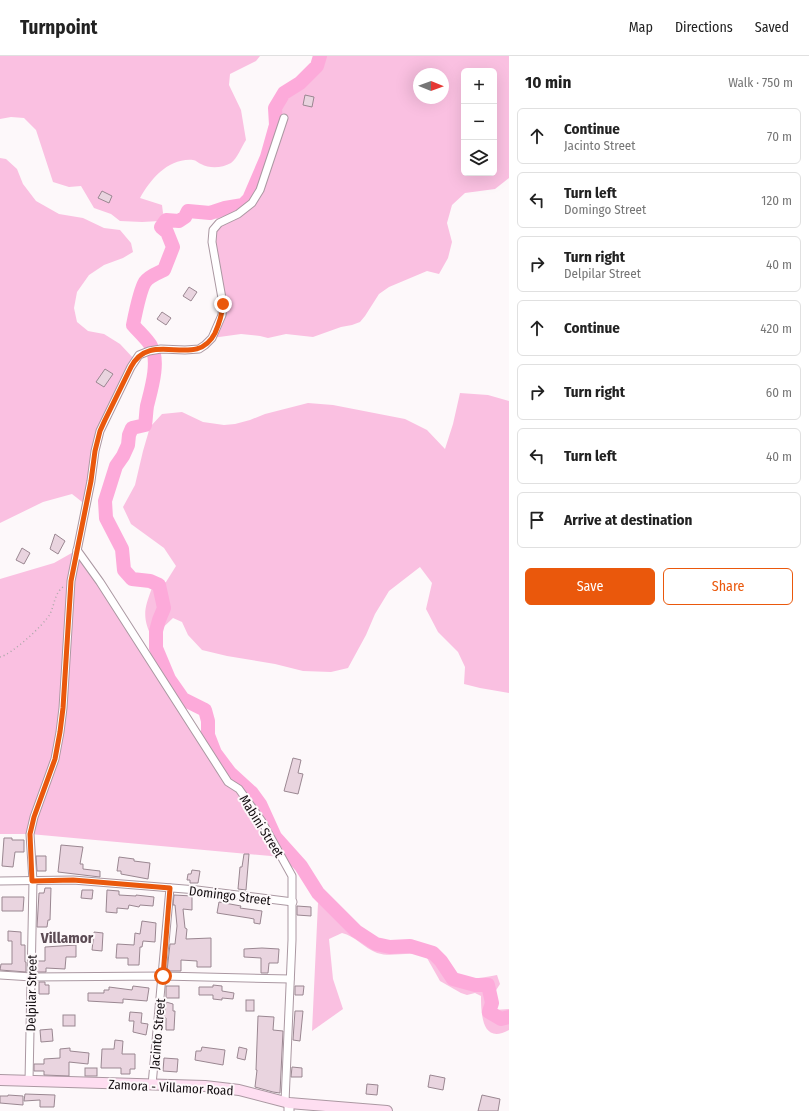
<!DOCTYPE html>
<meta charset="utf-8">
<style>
:root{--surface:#fff;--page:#f6f6f6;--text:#222;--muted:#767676;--line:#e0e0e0;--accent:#ea580c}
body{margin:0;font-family:"Fira Sans Condensed",sans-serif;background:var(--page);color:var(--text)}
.controls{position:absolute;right:12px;top:12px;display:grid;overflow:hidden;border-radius:6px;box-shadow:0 4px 16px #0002}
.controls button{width:36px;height:36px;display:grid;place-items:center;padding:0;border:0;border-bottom:1px solid var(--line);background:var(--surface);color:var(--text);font:20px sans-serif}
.compass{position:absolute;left:413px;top:12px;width:36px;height:36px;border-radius:50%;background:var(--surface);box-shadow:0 4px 16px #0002;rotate:91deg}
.stop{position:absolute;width:12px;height:12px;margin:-9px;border:3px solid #ea580c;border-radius:50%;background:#fff}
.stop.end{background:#ea580c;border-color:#fff;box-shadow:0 1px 4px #0008}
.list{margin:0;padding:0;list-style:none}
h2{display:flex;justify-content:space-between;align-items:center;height:52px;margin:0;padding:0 16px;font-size:17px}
h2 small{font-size:13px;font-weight:400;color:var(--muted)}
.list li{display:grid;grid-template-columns:26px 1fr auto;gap:12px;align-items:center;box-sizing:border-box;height:56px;margin:0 8px 8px;padding:0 8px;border:1px solid var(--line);border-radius:6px}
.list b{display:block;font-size:15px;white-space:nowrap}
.list p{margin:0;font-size:13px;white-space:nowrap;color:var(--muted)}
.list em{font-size:13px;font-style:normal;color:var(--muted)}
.actions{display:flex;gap:8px;padding:12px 16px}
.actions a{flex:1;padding:9px 0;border:1px solid var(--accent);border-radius:6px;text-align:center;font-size:14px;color:var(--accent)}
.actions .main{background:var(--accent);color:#fff}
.icon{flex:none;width:22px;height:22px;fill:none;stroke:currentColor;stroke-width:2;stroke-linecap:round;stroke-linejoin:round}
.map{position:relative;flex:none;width:509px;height:1055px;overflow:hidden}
header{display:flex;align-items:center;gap:24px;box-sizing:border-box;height:56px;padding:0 20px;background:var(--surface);border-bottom:1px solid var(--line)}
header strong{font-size:19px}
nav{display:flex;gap:22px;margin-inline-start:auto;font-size:14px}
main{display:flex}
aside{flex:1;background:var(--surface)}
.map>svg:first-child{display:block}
</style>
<header>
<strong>Turnpoint</strong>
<nav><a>Map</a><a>Directions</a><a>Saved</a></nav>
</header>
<main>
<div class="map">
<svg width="509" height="1055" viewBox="0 0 509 1055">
<rect width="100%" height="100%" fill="#fdf8fa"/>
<g fill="#fac0e1" fill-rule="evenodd">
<path d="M0 0H260L256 5 230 18 229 29 241 54 246 84C242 90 237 103 231 107 222 112 210 113 201 108 198 107 196 104 193 104 168 102 151 123 140 142L162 149 163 157 160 165 142 166 120 165 111 158 94 152 81 130 69 131 53 126 36 74 24 62 11 61 0 63Z"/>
<path d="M319 0H509V122L495 133 465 137 452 149 447 167 452 186 448 202 439 218 427 215 389 231 379 238 365 260 360 266 352 269 341 271 313 281 286 278 268 282 260 280 241 278 212 282 222 259 212 186 219 167 212 155C219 155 227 156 233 152 247 144 263 95 267 78 269 71 270 64 272 57 276 45 291 42 298 32 306 22 301 13 317 10ZM464 15H494V117H464ZM419 18H443V42H419Z"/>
<path d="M0 102 6 103 17 113 23 128 36 145 59 158 83 162 104 172 120 174 131 187 133 196 123 202 104 209 89 219 77 236 74 252 77 266 88 275 104 278 120 288 135 304 105 364 86 449 72 438 43 446 0 467Z"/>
<path d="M460 337 488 339 509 345V637L480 632 464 628 465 611 458 596 438 576 426 553 432 527 420 511 389 535 375 558 366 579 348 612 331 616 303 615 275 608 227 600 202 594 188 579 182 566 173 562 152 582C142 561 144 553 152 532L166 526 176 510 164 492 131 468 123 451 135 429 143 395 150 371 162 358 182 356 203 366 224 369 235 368 250 364 265 358 308 347 333 349 405 363 427 374 445 393 453 368Z"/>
<path d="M77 494 228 726 239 733 282 801 30 778H0V523L54 507Z"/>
<path d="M318 847C325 850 333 853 340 858 353 867 365 879 381 885 396 890 413 882 429 890 434 892 440 899 444 905 460 926 472 924 497 919L500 928 493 939 491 950 494 954 509 953V974C482 989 481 958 481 940L475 937 467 939 461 937 440 925 427 902C423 900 419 898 415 898 402 897 389 901 377 897 364 892 355 880 342 877L329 883 333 923 343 953 312 975Z"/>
</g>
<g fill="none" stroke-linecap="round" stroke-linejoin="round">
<path stroke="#fdaada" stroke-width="14" d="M320 0 317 10 300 27 284 37 275 52 276 69 267 101 249 143 243 149 225 152 210 157 188 155 185 161 179 165 166 164 161 171 167 176 173 191 164 214C158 217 149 220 145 226 140 234 135 259 133 269 138 275 148 284 151 290 160 305 151 334 147 350 146 356 146 363 145 369L132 372 129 379 128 389 123 400 116 410 105 445 106 462 122 493 124 514 132 523 150 525 159 529 164 552 159 564 156 575V592L169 623 183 643 205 654 208 665V679L215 697 230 717 252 737 260 748 275 781 301 810 318 837 356 875 376 888 390 891 410 890 433 897 441 905 453 923 475 929H488L492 947 489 956 501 963 509 961"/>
</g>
<g fill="#e9d4df" stroke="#9a8791">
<path d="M305 39 314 41 312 51 303 49Z"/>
<path d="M102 135 112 140 109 147 98 142Z"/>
<path d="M189 231 197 236 191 245 183 240Z"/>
<path d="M162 256 171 262 166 269 157 263Z"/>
<path d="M105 313 113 318 104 331 96 326Z"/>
<path d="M55 478 65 485 58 498 50 493Z"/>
<path d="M22 492 30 497 24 508 16 504Z"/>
<path d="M293 702 301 704 298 717 303 718 298 738 284 735Z"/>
<path d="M4 782H12V784H24V796H15L13 811 2 810Z"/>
<path d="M61 789 83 791 80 808H83V813L100 815V821L58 816Z"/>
<path d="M244 798H249L246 834 238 833 240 811H242Z"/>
<path d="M36 800H46V815H37Z"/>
<path d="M119 801 134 803V805L150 807 148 823 121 818V815H117Z"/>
<path d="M192 814 200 815 198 827H190V824H187L188 818H191Z"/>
<path d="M45 832H51L50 864H48L47 871H37L39 837H44Z"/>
<path d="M82 834H93L92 843 81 842Z"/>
<path d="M107 834 119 835V839L136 840V839L154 841 153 850 140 849 139 851 129 849 128 853 117 852V857L106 856Z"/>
<path d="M174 839 192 840V854L183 853 185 872 187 873 186 883 211 882V911H197V905L181 904V915H167L170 888H175L177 870 175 849H173Z"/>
<path d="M2 841H24L23 855H2Z"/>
<path d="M219 846 241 850 240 852 262 855 260 868 254 867V863L249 862 217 857Z"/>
<path d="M297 850 311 851V860L297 859Z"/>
<path d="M142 865 156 867 155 886 143 885 142 891H140L139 909H128V902H116L117 888 134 889 135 877 140 878Z"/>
<path d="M8 875 21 876V889H25V906H26V916L0 914 1 908H12V885H8Z"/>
<path d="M94 876 103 877 102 895 92 894Z"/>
<path d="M76 889V901H66L65 913 46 912V916H36V906L38 905H45V891Z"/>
<path d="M262 892 279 893 278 907H269L268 917H261V902L244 901V893Z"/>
<path d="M39 926H45V929H49V938H39Z"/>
<path d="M213 929 222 930V935L234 937 233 943 222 942V944L213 943V939H199V931H213Z"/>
<path d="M133 930 149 932 147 945 123 943V947L88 945V937H104V934H109V931L132 934Z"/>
<rect x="166" y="930" width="13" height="12"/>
<path d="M295 930H304L303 939H295Z"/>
<rect x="246" y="944" width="8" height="11"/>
<path d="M166 946 173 948V955H175L174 974H166V962L164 961Z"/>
<path d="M295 955H303L300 985 293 984Z"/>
<path d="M130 956 142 957 141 967 148 968 146 979 133 976 134 965H129Z"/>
<rect x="63" y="959" width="12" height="11"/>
<path d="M258 960 274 961 273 974 283 975 280 1037 273 1036 255 1031 257 1014H256Z"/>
<path d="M52 973 53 985 41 986 40 974Z"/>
<path d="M115 984 123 985 122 998H135V1013H130V1018H121V1012H101L102 993H114Z"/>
<path d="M202 991 225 994 223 1009 195 1004 196 995H201Z"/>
<path d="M239 991 247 993 245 1004 237 1002Z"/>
<path d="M70 992V995L89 997 88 1008 69 1006V1020L44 1019V1015H34V1008H44V1003L60 1002V993Z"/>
<path d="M164 1002 178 1003 177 1016 163 1015Z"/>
<path d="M292 1011 302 1012V1021H291Z"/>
<rect x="85" y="1012" width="12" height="8"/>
<path d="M430 1019 445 1022 443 1034 428 1031Z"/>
<path d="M367 1028 378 1029 377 1039 366 1038Z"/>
<path d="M25 1038 55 1039 54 1051H40V1044L24 1045Z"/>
<path d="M8 1039 23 1040V1049L0 1047V1040H8Z"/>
<path d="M482 1039 500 1043 498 1055H478Z"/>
</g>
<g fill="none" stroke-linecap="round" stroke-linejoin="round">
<defs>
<g id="minor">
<path d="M77 494 100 526 228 726 239 733 261 764 292 820V884L285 1046"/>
<path d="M0 825 73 824 197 834 293 846"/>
<path d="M0 919 32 921 163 920 290 923"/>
<path d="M29 1025 33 825 30 778 34 761 55 703 60 676 63 652 71 525 91 425 95 395 100 375 131 311 139 299 149 295 161 293 185 294 199 293 205 289 212 282 222 259 223 248 212 186 213 174 219 167 238 158 252 147 260 134 284 62"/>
<path d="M152 1029 170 832"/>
</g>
<path id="tertiary" d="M289 1047V1055"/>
<path id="secondary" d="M0 1024 205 1030 239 1034 289 1047 387 1055"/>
</defs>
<use href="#minor" stroke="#ab98a2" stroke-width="9"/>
<use href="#tertiary" stroke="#ab98a2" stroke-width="11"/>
<use href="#secondary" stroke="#ab98a2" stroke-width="12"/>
<path stroke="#ada8aa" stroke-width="1.5" stroke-dasharray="1 3" stroke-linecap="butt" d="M0 601C11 599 44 569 50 558 55 548 54 538 63 531"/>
<use href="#minor" stroke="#fff" stroke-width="7"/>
<use href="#tertiary" stroke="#fff" stroke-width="9"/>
<use href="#secondary" stroke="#fedef1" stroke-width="10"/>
</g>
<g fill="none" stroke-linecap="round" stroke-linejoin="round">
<path stroke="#ea580c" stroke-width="5" d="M163 920 170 832 73 824 32 825 30 778 34 761 55 703 60 676 63 652 71 525 91 425 95 395 100 375 105 364 131 311C151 272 196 315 215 277 219 268 222 259 223 248"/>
</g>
<g text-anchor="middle" stroke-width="4" stroke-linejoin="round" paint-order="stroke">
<g font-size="13" fill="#140e11" stroke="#fdf8fa">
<text transform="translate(262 770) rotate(58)" y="5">Mabini Street</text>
<text transform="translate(230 839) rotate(7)" y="5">Domingo Street</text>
<text transform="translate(31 937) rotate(-89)" y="5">Delpilar Street</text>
<text transform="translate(157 978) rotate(-85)" y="5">Jacinto Street</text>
<text transform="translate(171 1031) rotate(3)" y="5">Zamora - Villamor Road</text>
</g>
<g font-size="15" font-weight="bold" fill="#5c4b54" stroke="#fdf8fa">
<text x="67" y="887">Villamor</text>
</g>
</g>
</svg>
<div class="controls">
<button>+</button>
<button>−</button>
<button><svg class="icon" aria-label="layers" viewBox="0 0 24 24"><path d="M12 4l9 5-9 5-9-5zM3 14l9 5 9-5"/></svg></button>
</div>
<svg class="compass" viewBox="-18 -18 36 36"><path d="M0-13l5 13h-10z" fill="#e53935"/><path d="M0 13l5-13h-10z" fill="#767676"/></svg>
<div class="stop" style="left:163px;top:920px"></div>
<div class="stop end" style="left:223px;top:248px"></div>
</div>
<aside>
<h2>10 min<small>Walk · 750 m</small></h2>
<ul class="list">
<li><svg class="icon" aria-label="ahead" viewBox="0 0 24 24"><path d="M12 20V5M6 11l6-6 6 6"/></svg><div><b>Continue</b><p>Jacinto Street</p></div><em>70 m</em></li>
<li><svg class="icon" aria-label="left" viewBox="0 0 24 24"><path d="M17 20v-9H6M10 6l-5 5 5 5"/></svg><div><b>Turn left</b><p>Domingo Street</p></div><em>120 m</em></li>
<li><svg class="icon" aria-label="right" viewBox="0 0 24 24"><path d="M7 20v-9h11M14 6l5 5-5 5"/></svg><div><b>Turn right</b><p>Delpilar Street</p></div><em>40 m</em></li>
<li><svg class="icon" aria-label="ahead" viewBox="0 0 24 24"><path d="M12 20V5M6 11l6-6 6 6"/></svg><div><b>Continue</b></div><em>420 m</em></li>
<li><svg class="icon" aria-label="right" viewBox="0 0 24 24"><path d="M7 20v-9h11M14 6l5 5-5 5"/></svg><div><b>Turn right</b></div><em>60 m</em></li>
<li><svg class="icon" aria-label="left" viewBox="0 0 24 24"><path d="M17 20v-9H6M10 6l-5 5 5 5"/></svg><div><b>Turn left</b></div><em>40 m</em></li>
<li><svg class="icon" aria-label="arrive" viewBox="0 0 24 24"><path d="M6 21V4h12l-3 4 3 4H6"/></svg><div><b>Arrive at destination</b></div></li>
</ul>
<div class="actions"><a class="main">Save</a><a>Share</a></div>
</aside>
</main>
